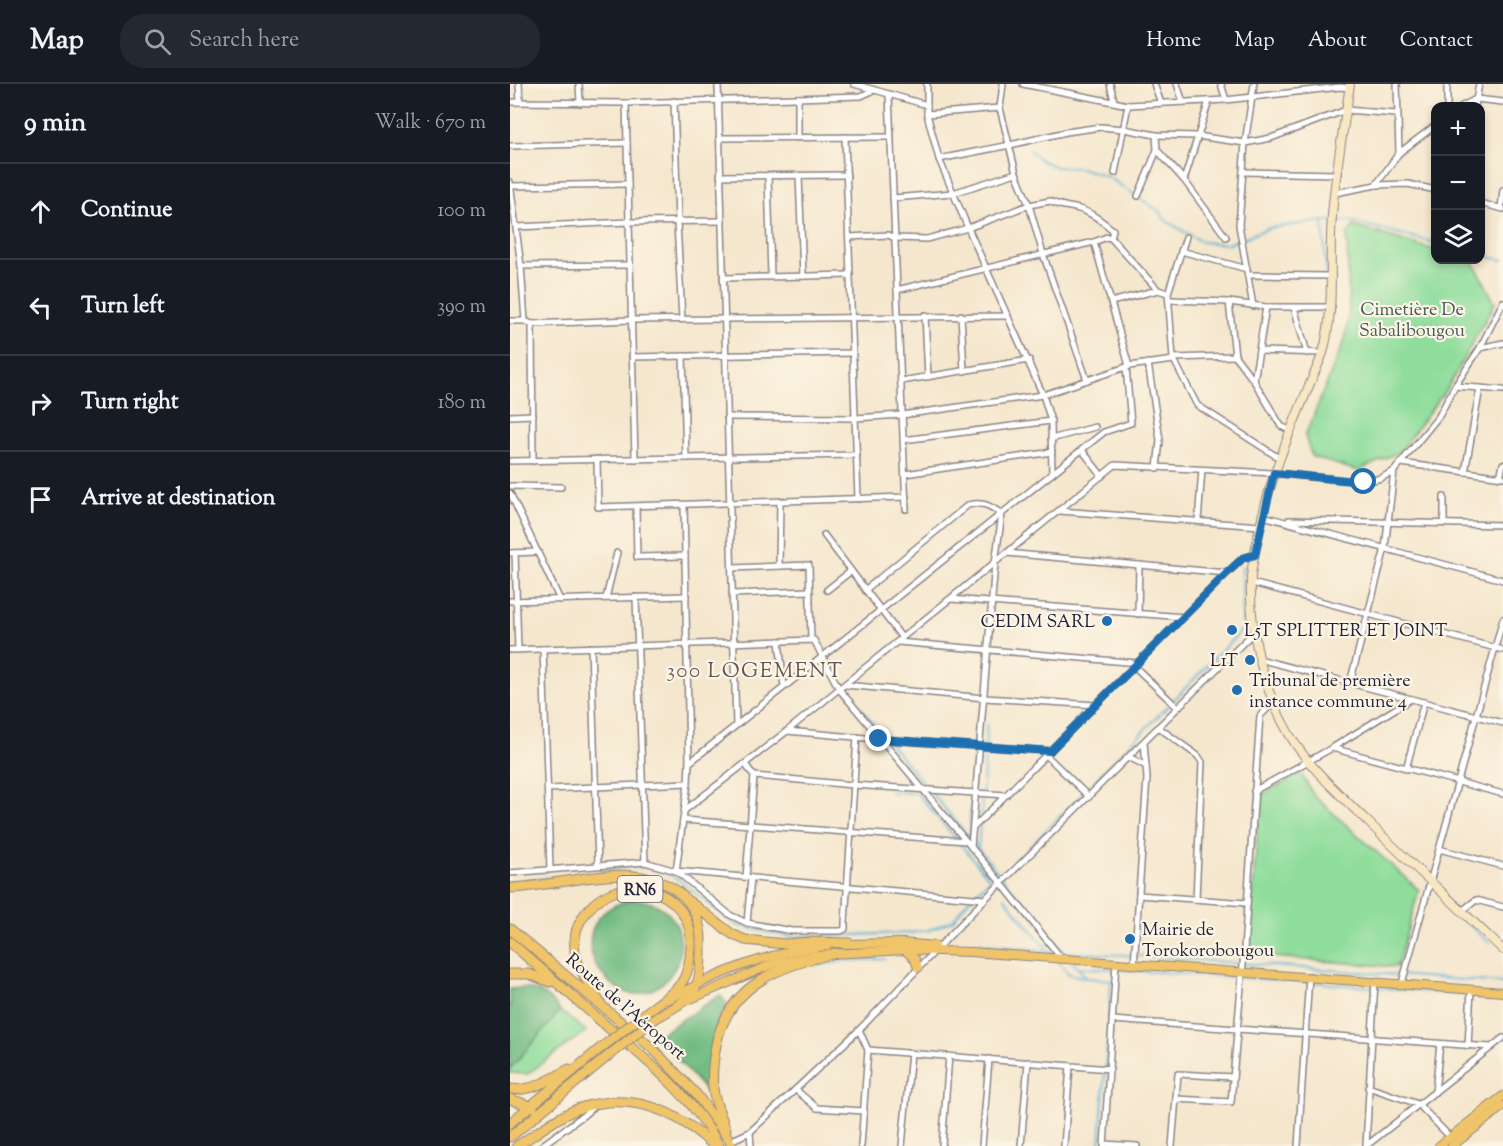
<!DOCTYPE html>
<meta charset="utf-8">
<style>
:root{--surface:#171b24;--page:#242831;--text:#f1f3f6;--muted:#9ea1a6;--line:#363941}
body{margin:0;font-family:"Sorts Mill Goudy",serif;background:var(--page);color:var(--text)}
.controls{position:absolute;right:18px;top:18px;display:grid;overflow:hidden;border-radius:12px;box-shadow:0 3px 9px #0003}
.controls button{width:54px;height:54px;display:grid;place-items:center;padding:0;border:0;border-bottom:2px solid var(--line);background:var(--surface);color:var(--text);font:30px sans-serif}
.stop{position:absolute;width:18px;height:18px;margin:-14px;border:4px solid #1f6fb2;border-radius:50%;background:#fff}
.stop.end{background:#1f6fb2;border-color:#fff;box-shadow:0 2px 6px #0008}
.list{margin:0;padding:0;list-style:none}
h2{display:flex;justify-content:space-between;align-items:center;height:78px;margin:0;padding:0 24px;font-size:26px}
h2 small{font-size:20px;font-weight:400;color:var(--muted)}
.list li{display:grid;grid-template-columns:39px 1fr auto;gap:18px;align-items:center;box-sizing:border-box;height:96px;padding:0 24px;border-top:2px solid var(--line)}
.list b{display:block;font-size:22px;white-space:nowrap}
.list em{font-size:20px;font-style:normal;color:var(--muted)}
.icon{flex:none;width:33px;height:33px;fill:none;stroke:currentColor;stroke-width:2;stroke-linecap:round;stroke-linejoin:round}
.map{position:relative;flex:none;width:993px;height:1062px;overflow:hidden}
header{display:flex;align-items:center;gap:36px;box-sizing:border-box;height:84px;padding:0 30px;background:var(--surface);border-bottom:2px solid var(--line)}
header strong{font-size:28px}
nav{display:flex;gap:33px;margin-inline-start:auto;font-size:21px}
.search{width:420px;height:54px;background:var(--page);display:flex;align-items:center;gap:15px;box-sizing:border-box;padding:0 21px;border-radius:24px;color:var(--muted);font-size:22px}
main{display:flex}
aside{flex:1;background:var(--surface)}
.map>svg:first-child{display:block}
</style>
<header>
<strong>Map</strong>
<div class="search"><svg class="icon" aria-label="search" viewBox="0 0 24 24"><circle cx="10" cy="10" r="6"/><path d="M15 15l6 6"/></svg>Search here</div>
<nav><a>Home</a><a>Map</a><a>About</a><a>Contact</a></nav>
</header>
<main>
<aside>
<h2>9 min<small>Walk · 670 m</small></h2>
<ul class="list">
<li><svg class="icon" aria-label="ahead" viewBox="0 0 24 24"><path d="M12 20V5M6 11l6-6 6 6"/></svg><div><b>Continue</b></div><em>100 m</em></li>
<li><svg class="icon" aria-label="left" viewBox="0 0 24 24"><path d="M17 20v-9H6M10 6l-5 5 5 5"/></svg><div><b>Turn left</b></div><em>390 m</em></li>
<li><svg class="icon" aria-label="right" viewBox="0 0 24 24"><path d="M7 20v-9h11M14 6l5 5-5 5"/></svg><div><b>Turn right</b></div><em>180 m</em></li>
<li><svg class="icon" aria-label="arrive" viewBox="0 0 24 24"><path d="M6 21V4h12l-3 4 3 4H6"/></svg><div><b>Arrive at destination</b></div></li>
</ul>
</aside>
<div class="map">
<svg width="993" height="1062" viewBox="0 0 993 1062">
<rect width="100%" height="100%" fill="#fcf5e5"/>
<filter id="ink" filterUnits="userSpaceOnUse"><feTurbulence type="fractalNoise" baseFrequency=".0167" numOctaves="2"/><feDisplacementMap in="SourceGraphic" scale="12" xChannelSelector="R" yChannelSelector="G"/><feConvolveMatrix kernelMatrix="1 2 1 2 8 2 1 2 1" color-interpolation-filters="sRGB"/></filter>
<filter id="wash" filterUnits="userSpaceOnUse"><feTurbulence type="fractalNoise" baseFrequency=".008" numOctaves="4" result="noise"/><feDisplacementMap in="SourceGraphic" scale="24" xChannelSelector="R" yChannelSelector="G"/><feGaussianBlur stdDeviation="1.35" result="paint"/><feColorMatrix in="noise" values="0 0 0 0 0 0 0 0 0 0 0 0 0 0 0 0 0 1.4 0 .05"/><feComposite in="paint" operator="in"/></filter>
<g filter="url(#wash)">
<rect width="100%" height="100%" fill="#f5e7ce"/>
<g fill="#8edd9b" stroke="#58806b" stroke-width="1.5">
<path d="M844 142 925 166 926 176H956L963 177 985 219 938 303 889 368 848 387 802 373 795 352 835 255 839 229 837 150Z"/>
<path d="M791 689 804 712 909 806 887 883 738 871 750 712Z"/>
<path d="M50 927 76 947 17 990 0 989V985Z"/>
</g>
<g fill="#72bc83" stroke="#4a6f5f" stroke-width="1.5">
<path d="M121 816C188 815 186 904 123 911 71 894 62 828 121 816Z"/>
<path d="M12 904C29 905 41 913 50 927L0 985V905Z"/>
<path d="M210 911 218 921C198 948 200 981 201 1013L147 952Z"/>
</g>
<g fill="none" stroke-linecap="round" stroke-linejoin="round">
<g stroke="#55b0d3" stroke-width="2">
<path d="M520 67 532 77 546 83 571 84 598 93 649 127 656 137 692 158 718 160 759 144 813 137H840L926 159"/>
<path d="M813 137 817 200"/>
<path d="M970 171 993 176"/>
<path d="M813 248 817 212"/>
<path d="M338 609 417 704"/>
<path d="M421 708 557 872"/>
<path d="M471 733 477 640"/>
<path d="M459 753 467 639"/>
<path d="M518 765 732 546V482"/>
<path d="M468 766 470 739"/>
<path d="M91 788 119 782 139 783 157 789 169 796 226 841 283 853 400 849 419 846 443 836 456 819 480 795 407 709 380 708"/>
<path d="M0 798 62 792"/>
<path d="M495 814 543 872"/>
<path d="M948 831 980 859"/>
<path d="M462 859 543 867"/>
<path d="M549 868 634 872 993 899"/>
<path d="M549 878 559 890 576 894"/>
<path d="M563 878 577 894 601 896 590 1062"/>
<path d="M309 881 335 877 375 875"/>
<path d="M568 883 798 898 993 914"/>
</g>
</g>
</g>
<g filter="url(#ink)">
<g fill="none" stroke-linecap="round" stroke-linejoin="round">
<defs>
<g id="street">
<path d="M9 0 10 18"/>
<path d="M69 0 70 19"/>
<path d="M208 0 226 641"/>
<path d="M344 0 417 21"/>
<path d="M417 0V30L429 75 458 144 533 311 541 337 542 390"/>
<path d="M493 0 490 24 506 89 519 121 533 170 577 296"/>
<path d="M513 0 618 21 716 16 830 3 839 4"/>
<path d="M600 0 604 17"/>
<path d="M644 0 651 19"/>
<path d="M667 0 673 18"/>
<path d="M711 0 716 16"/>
<path d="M887 0 889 69"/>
<path d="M937 0V22"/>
<path d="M379 11 396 425"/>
<path d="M288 14V54"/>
<path d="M164 17 168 137"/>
<path d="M0 18 116 19 351 12 364 6"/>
<path d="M116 19 125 375"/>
<path d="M952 22 966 15 993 18"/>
<path d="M965 22 969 0"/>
<path d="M417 30 490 24"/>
<path d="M335 53 348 415"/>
<path d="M209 54 381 53"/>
<path d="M0 62 117 59"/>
<path d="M647 66 674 96 716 153"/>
<path d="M429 75 500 61 556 48 591 43 614 45 646 51 687 52 735 59 761 54 836 26 886 30"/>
<path d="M733 88 828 90"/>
<path d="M605 89 618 21"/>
<path d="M210 92 337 91"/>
<path d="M258 92 261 192"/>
<path d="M289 92 293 192"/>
<path d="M674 96 699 17"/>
<path d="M0 98 11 182 15 237"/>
<path d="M866 101 898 100 926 106"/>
<path d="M1 102 118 100"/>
<path d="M825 109 866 101 889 69 926 41"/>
<path d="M628 112 647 66 646 51"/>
<path d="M383 114 443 109 506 89"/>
<path d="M970 119 993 125"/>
<path d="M991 124 993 106"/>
<path d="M167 138 172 235"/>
<path d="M6 143 119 138 212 137"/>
<path d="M339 153 378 151 385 154 417 155 458 144 519 121 540 117C550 123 558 122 569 125 581 128 593 138 603 146L601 154"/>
<path d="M584 158 619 282"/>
<path d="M671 167 737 185"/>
<path d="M11 182 120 181"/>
<path d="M738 191 822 192"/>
<path d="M213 194 340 191"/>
<path d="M387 206 584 158 597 153 601 154 648 206 658 209 663 274 687 321 769 374"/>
<path d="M658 209 676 153"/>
<path d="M660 216 719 218 756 223H822"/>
<path d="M601 218 648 206"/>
<path d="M719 218 725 272 744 297 771 342 781 347"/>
<path d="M743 222 729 141 735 59 744 0"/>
<path d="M784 223 797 269"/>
<path d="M415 231 418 293"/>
<path d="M451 231 454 287"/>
<path d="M0 237H15L22 240 121 236 498 232"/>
<path d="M22 240 23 377"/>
<path d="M970 264 993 259"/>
<path d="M749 267 813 269"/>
<path d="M173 272 176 374"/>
<path d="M122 273 343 269"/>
<path d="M663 274 725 272"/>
<path d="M638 279 650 356 647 384"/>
<path d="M391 297 519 276"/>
<path d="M744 297 756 223"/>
<path d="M945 302 993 306"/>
<path d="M0 332 23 331"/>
<path d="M217 333 345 334 392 331 533 311 619 282 664 276"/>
<path d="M541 355 585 343"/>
<path d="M393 356 541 337"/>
<path d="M572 366 592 392"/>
<path d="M87 375 88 423 396 413"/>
<path d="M0 377 347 371"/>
<path d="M891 379 993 393"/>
<path d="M955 388 970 304"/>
<path d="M395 390 542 368"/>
<path d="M990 393 993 380"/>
<path d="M0 402 51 403"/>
<path d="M0 409 50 516"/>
<path d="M174 421 179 679 178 699 166 787 475 815"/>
<path d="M126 422 127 473 175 472"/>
<path d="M550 427 750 442"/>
<path d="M753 432 993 496"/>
<path d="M779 436 993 441"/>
<path d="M688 437 692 386"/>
<path d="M934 439V413"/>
<path d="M314 451 392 554"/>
<path d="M0 469 28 468"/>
<path d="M5 469 8 566"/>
<path d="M497 469 717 489"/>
<path d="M269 482 270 417"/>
<path d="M222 484 299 481 301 556"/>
<path d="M742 499 993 566"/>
<path d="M317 506 341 487"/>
<path d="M355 506 458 421C473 417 480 422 492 430L485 479 461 763"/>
<path d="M222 510 299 507"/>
<path d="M126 513 135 778"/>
<path d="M96 514 107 469"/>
<path d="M441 515 674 533"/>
<path d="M0 517 176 512"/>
<path d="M628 530 629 481"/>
<path d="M269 557 274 603"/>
<path d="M388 558 628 579"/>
<path d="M81 563 88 781"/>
<path d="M33 565 40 785"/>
<path d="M0 566 304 556 329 605 492 800 552 875"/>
<path d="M749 575 993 639"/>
<path d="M625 583 667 623"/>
<path d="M840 599 875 464 884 387 929 332 945 302 970 264 993 218"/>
<path d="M335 601 475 614 586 621"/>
<path d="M648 643 688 672 692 678 686 815"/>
<path d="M277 647 378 656 540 667"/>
<path d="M634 658 636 682"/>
<path d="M822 664 993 710"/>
<path d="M536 671 579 713"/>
<path d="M619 673 636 682 637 694 624 881"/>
<path d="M179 679 594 348 621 339 616 283"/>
<path d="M235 680 244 692 236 793"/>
<path d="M896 685 914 618"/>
<path d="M244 692 343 701 496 711"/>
<path d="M38 705 178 699"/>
<path d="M744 707 822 664 901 615"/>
<path d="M175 726 277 647 605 381 763 389 854 398 871 394 884 387"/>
<path d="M173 736 456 757"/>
<path d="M463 744 717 489 733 474 745 471"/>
<path d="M929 765 993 782"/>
<path d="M0 789 135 778 166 787 220 831 237 839 282 847H331L335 845V838L347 653"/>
<path d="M629 811 737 819"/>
<path d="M952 827 966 816 993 823"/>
<path d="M237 839 241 794"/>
<path d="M892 899 993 535"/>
<path d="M602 936 981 963"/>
<path d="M349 946 358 966 351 1062"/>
<path d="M958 962 961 905"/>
<path d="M358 966 600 985"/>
<path d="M858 1003 908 1020 941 1054"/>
<path d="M286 1006 307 1024 354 1027"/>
<path d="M925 1008 930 960"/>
<path d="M666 1015 721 1018 733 880 750 632 764 618"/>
<path d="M240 1048 241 1062"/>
<path d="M220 1057 240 1048 349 946 475 815 744 548"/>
<path d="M594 1060 627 1062"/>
<path d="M31 1062 74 1031 84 1022"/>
<path d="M392 1062 401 969"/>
<path d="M432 1062 439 972"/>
<path d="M472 1062 479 975"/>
<path d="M511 1062 518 978"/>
<path d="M554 1062 560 982"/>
<path d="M594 1062 606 879"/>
<path d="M662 1062 668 990 723 993"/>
<path d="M788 1062 799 892"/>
<path d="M856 1062 993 954"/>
<path d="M856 1062 865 897"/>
</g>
<path id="secondary" d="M840 0C834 44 825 88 822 132 818 181 826 220 813 269 787 331 759 391 747 457 745 469 742 481 741 493 739 547 752 603 779 650 798 682 828 709 855 735 900 779 947 822 993 866"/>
<g id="primary">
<path d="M333 860 392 859 425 862"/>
<path d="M396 867 405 875 408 884"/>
<path d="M320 870 396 866 461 868 993 908"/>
<path d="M157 916C210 888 257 868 317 862"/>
<path d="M176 917 265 879 307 871"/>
<path d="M929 1062 993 1012"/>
<path d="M942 1062 993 1022"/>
</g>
<g id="highway">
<path d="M0 804C52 803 120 774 167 807 185 820 192 841 191 863 191 909 185 912 146 934"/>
<path d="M180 818 222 850 235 856 275 860 301 858 339 859"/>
<path d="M0 845 143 965 187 1011 218 1054 222 1062"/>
<path d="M0 858C33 887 67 916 100 945 140 979 185 1015 209 1062"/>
<path d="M0 890H19L40 898"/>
<path d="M91 920C82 906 72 892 67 876 63 863 64 848 71 836 101 783 185 800 181 864 180 877 178 893 168 903 159 913 144 922 133 931"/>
<path d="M0 1005C22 1008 41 995 59 985"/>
<path d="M0 1015 23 1023"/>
<path d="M0 1039 92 963"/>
<path d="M216 1046C212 1035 207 1023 204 1011 201 995 203 977 206 961 219 899 272 881 326 869"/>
<path d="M0 1053 98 972"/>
<path d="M7 1062C27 1049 48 1032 70 1024 122 1007 166 1026 204 1062"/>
</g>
</defs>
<use href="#street" stroke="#8c8484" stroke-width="8"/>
<use href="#secondary" stroke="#8c8484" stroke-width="10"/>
<use href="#primary" stroke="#8c8484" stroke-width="10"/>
<use href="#highway" stroke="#8c8484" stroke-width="11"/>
<use href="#street" stroke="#fff" stroke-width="5"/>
<use href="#secondary" stroke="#f9e7c3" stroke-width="8"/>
<use href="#primary" stroke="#f0c469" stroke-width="8"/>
<use href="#highway" stroke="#f0c469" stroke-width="9"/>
<defs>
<g id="highway-bridge">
<path d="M92 963 133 931"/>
<path d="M98 972 146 934"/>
</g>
</defs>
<use href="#highway-bridge" stroke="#8c8484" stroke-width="11" stroke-linecap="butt"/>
<use href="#highway-bridge" stroke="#f0c469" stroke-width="9"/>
</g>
</g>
<g fill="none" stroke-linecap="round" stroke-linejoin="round" filter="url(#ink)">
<path stroke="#1f6fb2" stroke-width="8" d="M369 655 540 667 717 489 733 474 745 471 764 389 854 398"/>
</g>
<g fill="#1f6fb2" stroke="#fcf5e5" stroke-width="2">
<circle cx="597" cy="537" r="6"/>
<circle cx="722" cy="546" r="6"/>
<circle cx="740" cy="576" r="6"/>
<circle cx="727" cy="606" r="6"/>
<circle cx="620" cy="855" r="6"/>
</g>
<g text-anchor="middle" stroke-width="4.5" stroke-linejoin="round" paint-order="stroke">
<rect fill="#fcf5e5" stroke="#63616e" stroke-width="1.5" x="107.5" y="792" width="45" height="26" rx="4.5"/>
<g font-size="16" font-weight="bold" fill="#22223b">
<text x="130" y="811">RN6</text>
</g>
<g font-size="18" fill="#425a58" stroke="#fcf5e5">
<text x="902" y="231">Cimetière De<tspan x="902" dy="21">Sabalibougou</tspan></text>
</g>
<g font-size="18" fill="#22223b" stroke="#fcf5e5" text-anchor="start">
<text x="585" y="543" text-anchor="end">CEDIM SARL</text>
<text x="734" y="552">L5T SPLITTER ET JOINT</text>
<text x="728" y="582" text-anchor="end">L1T</text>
<text x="739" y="602">Tribunal de première<tspan x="739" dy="21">instance commune 4</tspan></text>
<text x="632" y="851">Mairie de<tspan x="632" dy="21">Torokorobougou</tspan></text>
</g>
<g font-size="18" fill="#22223b" stroke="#fcf5e5">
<text transform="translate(116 922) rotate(41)" y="6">Route de l'Aéroport</text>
</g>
<g font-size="21" letter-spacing="1.5" fill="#665757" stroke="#fcf5e5">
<text x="245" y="593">300 LOGEMENT</text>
</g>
</g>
</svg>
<div class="controls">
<button>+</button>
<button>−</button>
<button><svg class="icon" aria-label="layers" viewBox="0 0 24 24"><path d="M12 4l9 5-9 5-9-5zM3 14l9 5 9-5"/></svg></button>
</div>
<div class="stop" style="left:854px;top:398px"></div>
<div class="stop end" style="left:369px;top:655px"></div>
</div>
</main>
